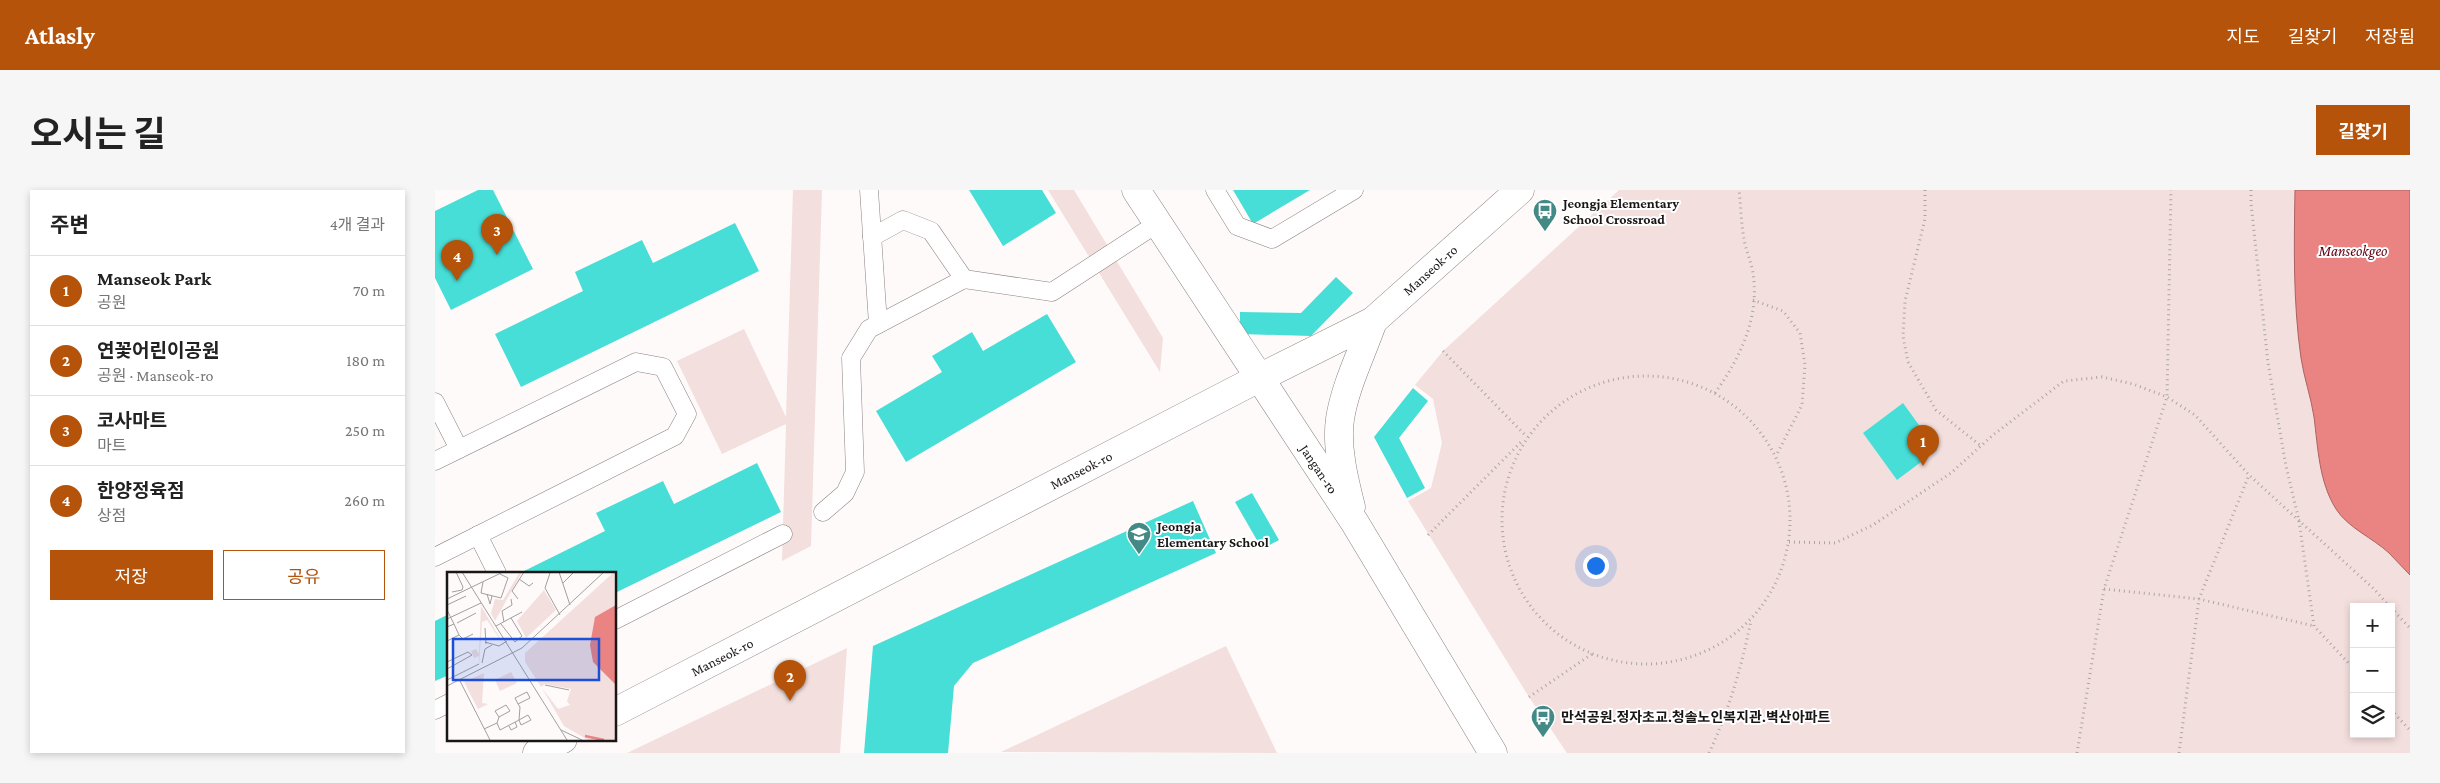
<!DOCTYPE html>
<html lang="ko">
<meta charset="utf-8">
<style>
:root{--surface:#fff;--page:#f6f6f6;--text:#222;--muted:#767676;--line:#e0e0e0;--accent:#b45309}
body{margin:0;font-family:"Crimson Pro","Noto Sans KR",serif;background:var(--page);color:var(--text)}
.controls{position:absolute;right:15px;bottom:15px;display:grid;overflow:hidden;border-radius:0px;box-shadow:0 2px 8px #0003}
.controls button{width:45px;height:45px;display:grid;place-items:center;padding:0;border:0;border-bottom:1px solid var(--line);background:var(--surface);color:var(--text);font:25px sans-serif}
.you{position:absolute;left:1160px;top:375px;width:18px;height:18px;margin:-12px;border:4px solid #fff;border-radius:50%;background:#1a73e8;box-shadow:0 0 0 8px #1a73e833}
.badge{display:grid;place-items:center;width:32px;height:32px;border-radius:50%;background:var(--accent);color:#fff;font-size:16px;font-weight:700}
.pin{position:absolute;translate:-50% -41px;filter:drop-shadow(0 1px 2px #0008)}
.pin::after{content:'';position:absolute;top:26px;width:18px;height:15px;background:inherit;clip-path:polygon(0 0,100% 0,50% 100%)}
.list{margin:0;padding:0;list-style:none}
h2{display:flex;justify-content:space-between;align-items:center;height:65px;margin:0;padding:0 20px;font-size:21px}
h2 small{font-size:16px;font-weight:400;color:var(--muted)}
.list li{display:grid;grid-template-columns:32px 1fr auto;gap:15px;align-items:center;box-sizing:border-box;height:70px;padding:0 20px;border-top:1px solid var(--line)}
.list b{display:block;font-size:19px;white-space:nowrap}
.list p{margin:0;font-size:16px;white-space:nowrap;color:var(--muted)}
.list em{font-size:16px;font-style:normal;color:var(--muted)}
.actions{display:flex;gap:10px;padding:15px 20px}
.actions a{flex:1;padding:11px 0;border:1px solid var(--accent);border-radius:0px;text-align:center;font-size:18px;color:var(--accent)}
.actions .main{background:var(--accent);color:#fff}
.icon{flex:none;width:28px;height:28px;fill:none;stroke:currentColor;stroke-width:2;stroke-linecap:round;stroke-linejoin:round}
.map{position:relative;flex:none;width:1975px;height:563px;overflow:hidden;border-radius:0px}
header{display:flex;align-items:center;gap:30px;box-sizing:border-box;height:70px;padding:0 25px;background:var(--accent);color:#fff}
header strong{font-size:24px}
nav{display:flex;gap:28px;margin-inline-start:auto;font-size:18px}
.intro{display:flex;align-items:center;justify-content:space-between;box-sizing:border-box;height:120px;padding:0 30px}
h1{margin:0;font-size:35px}
.button{padding:12px 22px;border-radius:0px;background:var(--accent);color:#fff;font-size:18px;font-weight:700}
main{display:flex;gap:30px;padding:0 30px}
aside{flex:1;background:var(--surface);border-radius:0px;box-shadow:0 2px 8px #0003}
.map>svg:first-child{display:block}
</style>
<header>
<strong>Atlasly</strong>
<nav><a>지도</a><a>길찾기</a><a>저장됨</a></nav>
</header>
<div class="intro"><h1>오시는 길</h1><a class="button">길찾기</a></div>
<main>
<aside>
<h2>주변<small>4개 결과</small></h2>
<ul class="list">
<li><span class="badge">1</span><div><b>Manseok Park</b><p>공원</p></div><em>70 m</em></li>
<li><span class="badge">2</span><div><b>연꽃어린이공원</b><p>공원 · Manseok-ro</p></div><em>180 m</em></li>
<li><span class="badge">3</span><div><b>코사마트</b><p>마트</p></div><em>250 m</em></li>
<li><span class="badge">4</span><div><b>한양정육점</b><p>상점</p></div><em>260 m</em></li>
</ul>
<div class="actions"><a class="main">저장</a><a>공유</a></div>
</aside>
<div class="map">
<svg width="1975" height="563" viewBox="0 0 1975 563">
<rect width="100%" height="100%" fill="#fefaf9"/>
<g fill="#f3dfde" fill-rule="evenodd">
<path d="M358 0H387L376 356 347 371 351 234 287 264 242 171 309 139 351 227Z"/>
<path d="M613 0H639L728 148 725 182Z"/>
<path d="M1184 0H1975V563H1132L1094 507 973 311 996 298 1007 253 998 209 980 195 1008 161ZM1919 417H1956V544H1919Z"/>
<path d="M791 456 842 563 565 562H566Z"/>
<path d="M412 458 405 563H192Z"/>
</g>
<path fill="#ea8482" stroke="#ab6361" d="M1860 0H1975V385C1968 378 1961 370 1954 363 1938 348 1913 338 1901 319 1884 292 1883 258 1879 227 1876 207 1869 188 1866 168 1858 112 1859 56 1860 0Z"/>
<g fill="#47ded7">
<path d="M43 0H58L98 79 16 120 0 88V21Z"/>
<path d="M534 0H607L621 23 568 56Z"/>
<path d="M798 0H875L818 34Z"/>
<path d="M300 33 324 81 86 197 60 144 148 101 140 82 207 50 218 73Z"/>
<path d="M901 87 918 103 876 146 805 144V122L866 123Z"/>
<path d="M612 124 641 172 471 272 441 221 507 182 497 166 537 142 548 161Z"/>
<path d="M978 198 993 211 964 248 990 298 972 308 939 247Z"/>
<path d="M1468 213 1502 260 1462 290 1428 243Z"/>
<path d="M322 273 346 322 180 403V383H85L170 341 161 323 228 291 239 314Z"/>
<path d="M817 303 844 350 827 359 800 312Z"/>
<path d="M758 311 781 363 538 473 519 496 513 563H429L438 456Z"/>
<path d="M14 424V485L0 491V431Z"/>
</g>
<g fill="none" stroke-linecap="round" stroke-linejoin="round">
<defs>
<g id="lane">
<path d="M434 0 443 134"/>
<path d="M780 0 802 36 837 49 919 0"/>
<path d="M437 47 468 30 496 41 529 89 617 102 723 33"/>
<path d="M0 212 24 259"/>
<path d="M0 271 201 172 228 177 252 224 240 246 0 367"/>
<path d="M388 322 410 303 420 282 416 168 434 139 529 89"/>
<path d="M43 345 62 383"/>
<path d="M180 430 348 344"/>
<path d="M0 520 14 513"/>
</g>
<g id="secondary">
<path d="M701 0 920 333 1058 563"/>
<path d="M916 317C909 289 901 257 905 229 910 196 927 163 938 131"/>
<path d="M180 522 824 188 938 131 1085 0"/>
<path d="M102 563 128 549"/>
</g>
</defs>
<use href="#lane" stroke="#8b8281" stroke-width="19"/>
<use href="#secondary" stroke="#8b8281" stroke-width="29"/>
<g stroke="#aaa6a5" stroke-width="3" stroke-dasharray="1 4" stroke-linecap="butt">
<path d="M1490 0V29L1470 111 1468 146 1473 172 1501 220 1546 256"/>
<path d="M1816 0V13L1833 173 1851 276 1864 331 1879 436 1919 479"/>
<path d="M1318 110 1348 121 1365 143 1370 175 1367 215 1341 266"/>
<path d="M1008 161 1092 247"/>
<circle cx="1211" cy="330" r="144"/>
<path d="M1280 203C1305 168 1325 128 1318 83 1316 71 1311 61 1309 49 1306 33 1306 16 1304 0"/>
<path d="M993 345 1087 251"/>
<path d="M1354 352 1400 353 1438 335 1516 283 1558 245 1629 191 1667 187 1698 194 1732 207 1760 225 1814 285 1939 399 1955 417"/>
<path d="M1669 399 1764 409 1879 436"/>
<path d="M1956 418 1975 438"/>
<path d="M1094 507 1157 464"/>
<path d="M1956 520 1975 540"/>
<path d="M1274 563C1294 520 1307 476 1316 430"/>
<path d="M1642 563 1669 399 1732 207 1736 0"/>
<path d="M1744 563 1764 409 1814 285"/>
</g>
<use href="#lane" stroke="#fff" stroke-width="18"/>
<use href="#secondary" stroke="#fff" stroke-width="28"/>
</g>
<defs>
<symbol id="bus-pin" viewBox="-11 -11 22 30"><path d="M0 17L-7.5 6A9.5 9.5 0 1 1 7.5 6Z" fill="#438a86" stroke="#fff"/><path d="M-5-6H5V4H4V6H2V4H-2V6H-4V4H-5ZM-3.5-4V0h7V-4ZM-3.5 1.2v1.5H-2V1.2ZM2 1.2v1.5H3.5V1.2Z" fill="#fff"/></symbol>
<symbol id="school-pin" viewBox="-11 -11 22 30"><path d="M0 17L-7.5 6A9.5 9.5 0 1 1 7.5 6Z" fill="#438a86" stroke="#fff"/><path d="M0-5L7-2L0 1L-7-2ZM-4 1L0 2.5L4 1V4Q0 6-4 4Z" fill="#fff"/></symbol>
</defs>
<g fill-rule="evenodd">
<use href="#bus-pin" x="1096" y="7" width="28" height="38"/>
<use href="#school-pin" x="690" y="330" width="28" height="38"/>
<use href="#bus-pin" x="1094" y="513" width="28" height="38"/>
</g>
<g text-anchor="middle" stroke-width="4" stroke-linejoin="round" paint-order="stroke">
<g font-size="14" font-weight="bold" fill="#191615" stroke="#fff" text-anchor="start">
<text x="1128" y="18">Jeongja Elementary<tspan x="1128" dy="16">School Crossroad</tspan></text>
<text x="722" y="341">Jeongja<tspan x="722" dy="16">Elementary School</tspan></text>
<text x="1126" y="532">만석공원.정자초교.청솔노인복지관.벽산아파트</text>
</g>
<g font-size="14" fill="#191615" stroke="#fff">
<text transform="translate(995 80) rotate(-42)" y="5">Manseok-ro</text>
<text transform="translate(884 279) rotate(56)" y="5">Jangan-ro</text>
<text transform="translate(646 280) rotate(-27)" y="5">Manseok-ro</text>
<text transform="translate(287 467) rotate(-27)" y="5">Manseok-ro</text>
</g>
<g font-size="15" font-style="italic" fill="#600010" stroke="#fff">
<text x="1918" y="66">Manseokgeo</text>
</g>
</g>
<g transform="translate(12 382)">
<rect width="169" height="169" fill="#fefaf9"/>
<path d="M73 0H75L48 49 44 41 48 27 56 28ZM167 0 169 168H141L117 154 95 116 111 137 123 133 120 129 124 117 98 112 94 115 78 90V81ZM97 18 109 38 79 66 70 49ZM34 34 60 78 40 48 35 50 32 94V84L27 86 24 79 29 77 32 82ZM64 100 70 111 53 119 48 108ZM37 101 35 131 41 132 31 137 17 110Z" fill="#f3dfde"/>
<path d="M169 33V113L146 90 143 73 148 45Z" fill="#ea8482"/>
<path fill="none" stroke="#ea8482" stroke-width="2.5" d="M138 164 157 168"/>
<path fill="none" stroke="#a29f9e" stroke-width="1" d="M15 0 120 168M112 0 123 33M103 1 98 16 113 43M72 7 82 14 86 11M36 10 34 21 54 26 61 6 53 2M116 11 127 0M5 20 15 18 16 15 9 0M40 22 43 32 45 24M0 27 54 1M71 27 65 19 77 0M0 33 19 24M0 38 7 52 0 55M0 47 34 31M57 50 55 39 65 33 64 27M10 51 29 41M54 52 68 70 75 64 64 46M49 54 75 40M38 56 39 72M12 63 16 67 26 62M0 69 12 63 7 52M38 70 52 74 60 69M0 90 21 80 25 83 0 97M35 91 38 77 45 73M0 108 32 92M13 109 43 168M98 113 122 118M0 114 75 76 157 0M50 151 53 158 72 148 81 143 84 148 74 153 72 148 73 135 71 132 68 126 80 120 83 126 71 132M62 154 64 158 70 155 68 150M37 157 50 151 52 145 48 139 59 133 63 139 52 145M114 158 135 168"/>
<path fill="#1d4ed8" fill-opacity="0.15" stroke="#1d4ed8" stroke-width="2.5" d="M6 67H152V108H6Z"/>
<rect width="169" height="169" fill="none" stroke="#191615" stroke-width="2.5"/>
</g>
</svg>
<div class="controls">
<button>+</button>
<button>−</button>
<button><svg class="icon" aria-label="layers" viewBox="0 0 24 24"><path d="M12 4l9 5-9 5-9-5zM3 14l9 5 9-5"/></svg></button>
</div>
<div class="you"></div>
<div class="pin badge" style="left:1488px;top:276px">1</div>
<div class="pin badge" style="left:355px;top:511px">2</div>
<div class="pin badge" style="left:62px;top:65px">3</div>
<div class="pin badge" style="left:22px;top:91px">4</div>
</div>
</main>
